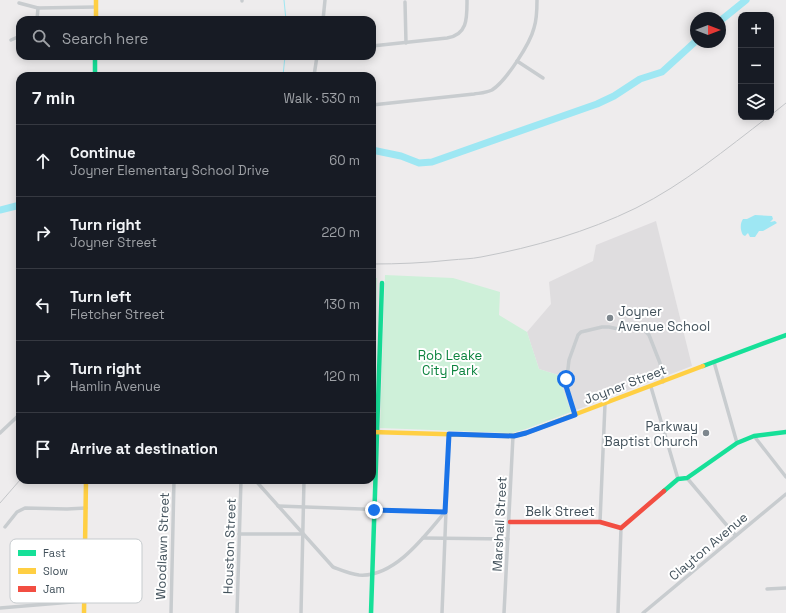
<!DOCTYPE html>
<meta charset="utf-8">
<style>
:root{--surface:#171b24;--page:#20242c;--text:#f1f3f6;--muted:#9ea1a6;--line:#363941}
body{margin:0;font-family:"Space Grotesk",sans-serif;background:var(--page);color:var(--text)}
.controls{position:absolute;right:12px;top:12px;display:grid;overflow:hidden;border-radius:8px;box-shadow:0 2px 10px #0003}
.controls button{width:36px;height:36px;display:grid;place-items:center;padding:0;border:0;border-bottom:1px solid var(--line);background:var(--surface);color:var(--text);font:20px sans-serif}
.compass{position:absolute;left:690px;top:12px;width:36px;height:36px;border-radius:50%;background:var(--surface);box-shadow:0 2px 10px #0003;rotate:90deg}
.stop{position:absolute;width:12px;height:12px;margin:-9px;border:3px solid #1a73e8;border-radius:50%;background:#fff}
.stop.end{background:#1a73e8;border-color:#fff;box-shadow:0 1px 4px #0008}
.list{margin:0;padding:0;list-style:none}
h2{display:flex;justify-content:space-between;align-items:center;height:52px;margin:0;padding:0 16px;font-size:17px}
h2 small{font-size:13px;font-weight:400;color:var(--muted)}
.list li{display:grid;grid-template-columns:26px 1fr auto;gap:12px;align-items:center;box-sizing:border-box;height:72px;padding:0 16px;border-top:1px solid var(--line)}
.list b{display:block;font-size:15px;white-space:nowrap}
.list p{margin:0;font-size:13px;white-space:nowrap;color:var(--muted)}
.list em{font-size:13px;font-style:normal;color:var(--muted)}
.icon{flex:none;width:22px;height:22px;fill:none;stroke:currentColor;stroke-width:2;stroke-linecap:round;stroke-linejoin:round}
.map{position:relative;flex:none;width:786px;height:613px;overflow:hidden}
.search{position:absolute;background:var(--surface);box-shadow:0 2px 10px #0003;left:16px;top:16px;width:360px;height:44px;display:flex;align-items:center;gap:10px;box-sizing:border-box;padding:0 14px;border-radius:12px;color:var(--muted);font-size:15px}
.panel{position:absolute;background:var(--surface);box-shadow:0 2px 10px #0003;left:16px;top:72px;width:360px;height:412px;border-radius:12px}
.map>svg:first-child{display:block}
</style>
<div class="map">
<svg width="786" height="613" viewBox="0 0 786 613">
<rect width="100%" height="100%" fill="#eeeced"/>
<path fill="#dfdddf" d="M656 221 692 366 571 412 558 375 539 369 527 332 551 304 549 282 593 261 596 245Z"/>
<g fill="#cef0d9">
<path d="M385 275 453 278 500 292 499 315 527 332 539 369 558 375 571 412 526 429 512 433 380 428Z"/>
<path d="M372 278H377L374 428H372Z"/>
</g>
<path fill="#9ee7f3" d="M755 215 772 216 773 219 770 222 775 221 777 223 763 231H759L755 237H750L748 233 745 236 743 235C740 230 740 223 743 219H747Z"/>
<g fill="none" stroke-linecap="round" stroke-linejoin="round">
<g stroke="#9ee7f3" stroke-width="1">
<path d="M284 0 286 20"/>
<path d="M283 76 285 56"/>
</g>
<g stroke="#9ee7f3" stroke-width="7">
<path d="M720 21 746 0"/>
<path d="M372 150 401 156 419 163 432 162 597 104 614 96 640 79 662 72 696 41"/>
<path d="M0 210 20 205"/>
</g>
<g stroke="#c8cccf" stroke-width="3.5">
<path d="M242 0V1"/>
<path d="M405 2 406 43"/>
<path d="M19 3 38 8 96 7"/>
<path d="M37 20 38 8"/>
<path d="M323 20 325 0"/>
<path d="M11 40 20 36"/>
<path d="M372 46 447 38C468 35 467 17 467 0"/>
<path d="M517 61 543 78"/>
<path d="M314 76 317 56"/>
<path d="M372 105 474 94C480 93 486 93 492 90 506 81 530 44 534 28 537 19 537 10 537 0"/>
<path d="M714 362 737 443"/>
<path d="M651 387 678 479"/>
<path d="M575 415 566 386 569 360 578 335 581 332 602 327H609L623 330 637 327H641L649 335 660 363 663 382"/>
<path d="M0 433 20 414"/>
<path d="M754 436 786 477"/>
<path d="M687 478 735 535"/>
<path d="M255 480 333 567C341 570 350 574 359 575 394 578 425 536 445 512"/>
<path d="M278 506 445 512"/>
<path d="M600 522 605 404"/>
<path d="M5 527 17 512 25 508 67 509 86 508"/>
<path d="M239 534H303"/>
<path d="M423 538 508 539"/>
<path d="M767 589 786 588"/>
<path d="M0 608 84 601"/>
<path d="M171 613 174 480"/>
<path d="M237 613 241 480"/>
<path d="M301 613 304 480"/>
<path d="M442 613 449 434"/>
<path d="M504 613 513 436"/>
<path d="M618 613 621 528"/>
<path d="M643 613 786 494"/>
</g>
<g stroke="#16e098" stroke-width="4.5">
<path d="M95 56V76"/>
<path d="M703 366 786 335"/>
<path d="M664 491 678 479 687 478 737 443 754 436 786 432"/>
<path d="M371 613 382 283"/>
</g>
<g stroke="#ffcf43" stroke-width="4.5">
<path d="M96 0V20"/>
<path d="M372 432 513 436 526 433 703 366"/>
<path d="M84 613 86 480"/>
</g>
<path stroke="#f24e42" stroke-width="4.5" d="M510 522H600L621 528 664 491"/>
<g stroke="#c3c5c8" stroke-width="1">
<path d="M771 115 786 103"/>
<path d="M372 264C398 264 424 263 451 260 461 259 471 259 481 257 534 247 587 232 636 208 684 184 726 149 768 117"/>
<path d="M0 503 20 480"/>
</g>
</g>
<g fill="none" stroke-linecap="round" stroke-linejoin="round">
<path stroke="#1a73e8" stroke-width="5" d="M374 510 445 512 449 434 514 436 526 433 575 415 566 386V379"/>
</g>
<g fill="#7e878e" stroke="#fff" stroke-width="1.5">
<circle cx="610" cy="318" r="4"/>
<circle cx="706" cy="433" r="4"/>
</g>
<g text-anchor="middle" stroke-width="4" stroke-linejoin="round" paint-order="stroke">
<g font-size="13" fill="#42515b" stroke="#fff" text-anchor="start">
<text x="618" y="316">Joyner<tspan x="618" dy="15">Avenue School</tspan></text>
<text x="698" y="431" text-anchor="end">Parkway<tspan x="698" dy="15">Baptist Church</tspan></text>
</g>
<g font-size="13" fill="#0c843f" stroke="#fff">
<text x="450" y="360">Rob Leake<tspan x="450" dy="15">City Park</tspan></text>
</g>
<g font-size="13" fill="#42515b" stroke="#fff">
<text transform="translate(625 384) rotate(-21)" y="5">Joyner Street</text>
<text x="560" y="516">Belk Street</text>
<text transform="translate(499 524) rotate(-87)" y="5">Marshall Street</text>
<text transform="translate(162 546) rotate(-88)" y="5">Woodlawn Street</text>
<text transform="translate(229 546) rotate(-88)" y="5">Houston Street</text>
<text transform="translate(708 546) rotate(-40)" y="5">Clayton Avenue</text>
</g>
</g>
<rect x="10" y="539" width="132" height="64" rx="6" fill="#fff" stroke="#c6cbce" stroke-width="1"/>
<rect x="18" y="550" width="18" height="6" fill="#16e098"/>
<rect x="18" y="568" width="18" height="6" fill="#ffcf43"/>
<rect x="18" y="586" width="18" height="6" fill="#f24e42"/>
<g font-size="11" fill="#42515b">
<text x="43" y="557">Fast</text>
<text x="43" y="575">Slow</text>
<text x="43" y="593">Jam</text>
</g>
</svg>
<div class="controls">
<button>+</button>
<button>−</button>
<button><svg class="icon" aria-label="layers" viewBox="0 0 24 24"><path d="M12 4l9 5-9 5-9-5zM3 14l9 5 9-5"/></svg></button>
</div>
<svg class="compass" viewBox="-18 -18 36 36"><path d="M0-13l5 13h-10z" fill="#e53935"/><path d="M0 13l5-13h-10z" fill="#9ea1a6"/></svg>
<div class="stop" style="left:566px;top:379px"></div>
<div class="stop end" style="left:374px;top:510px"></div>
<div class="search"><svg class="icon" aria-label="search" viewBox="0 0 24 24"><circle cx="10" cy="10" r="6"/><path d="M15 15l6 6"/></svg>Search here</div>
<section class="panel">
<h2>7 min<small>Walk · 530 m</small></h2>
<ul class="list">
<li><svg class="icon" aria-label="ahead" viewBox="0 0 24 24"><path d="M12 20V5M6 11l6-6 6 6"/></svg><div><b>Continue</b><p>Joyner Elementary School Drive</p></div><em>60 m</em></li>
<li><svg class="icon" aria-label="right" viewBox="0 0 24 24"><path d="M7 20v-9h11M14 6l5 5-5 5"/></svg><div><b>Turn right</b><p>Joyner Street</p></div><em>220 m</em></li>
<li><svg class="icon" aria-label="left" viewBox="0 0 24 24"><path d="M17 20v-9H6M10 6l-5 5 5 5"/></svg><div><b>Turn left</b><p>Fletcher Street</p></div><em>130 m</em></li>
<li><svg class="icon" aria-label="right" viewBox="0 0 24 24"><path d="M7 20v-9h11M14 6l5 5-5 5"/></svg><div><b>Turn right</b><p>Hamlin Avenue</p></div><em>120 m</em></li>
<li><svg class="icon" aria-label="arrive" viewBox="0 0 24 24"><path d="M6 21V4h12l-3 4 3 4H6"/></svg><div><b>Arrive at destination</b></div></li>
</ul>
</section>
</div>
